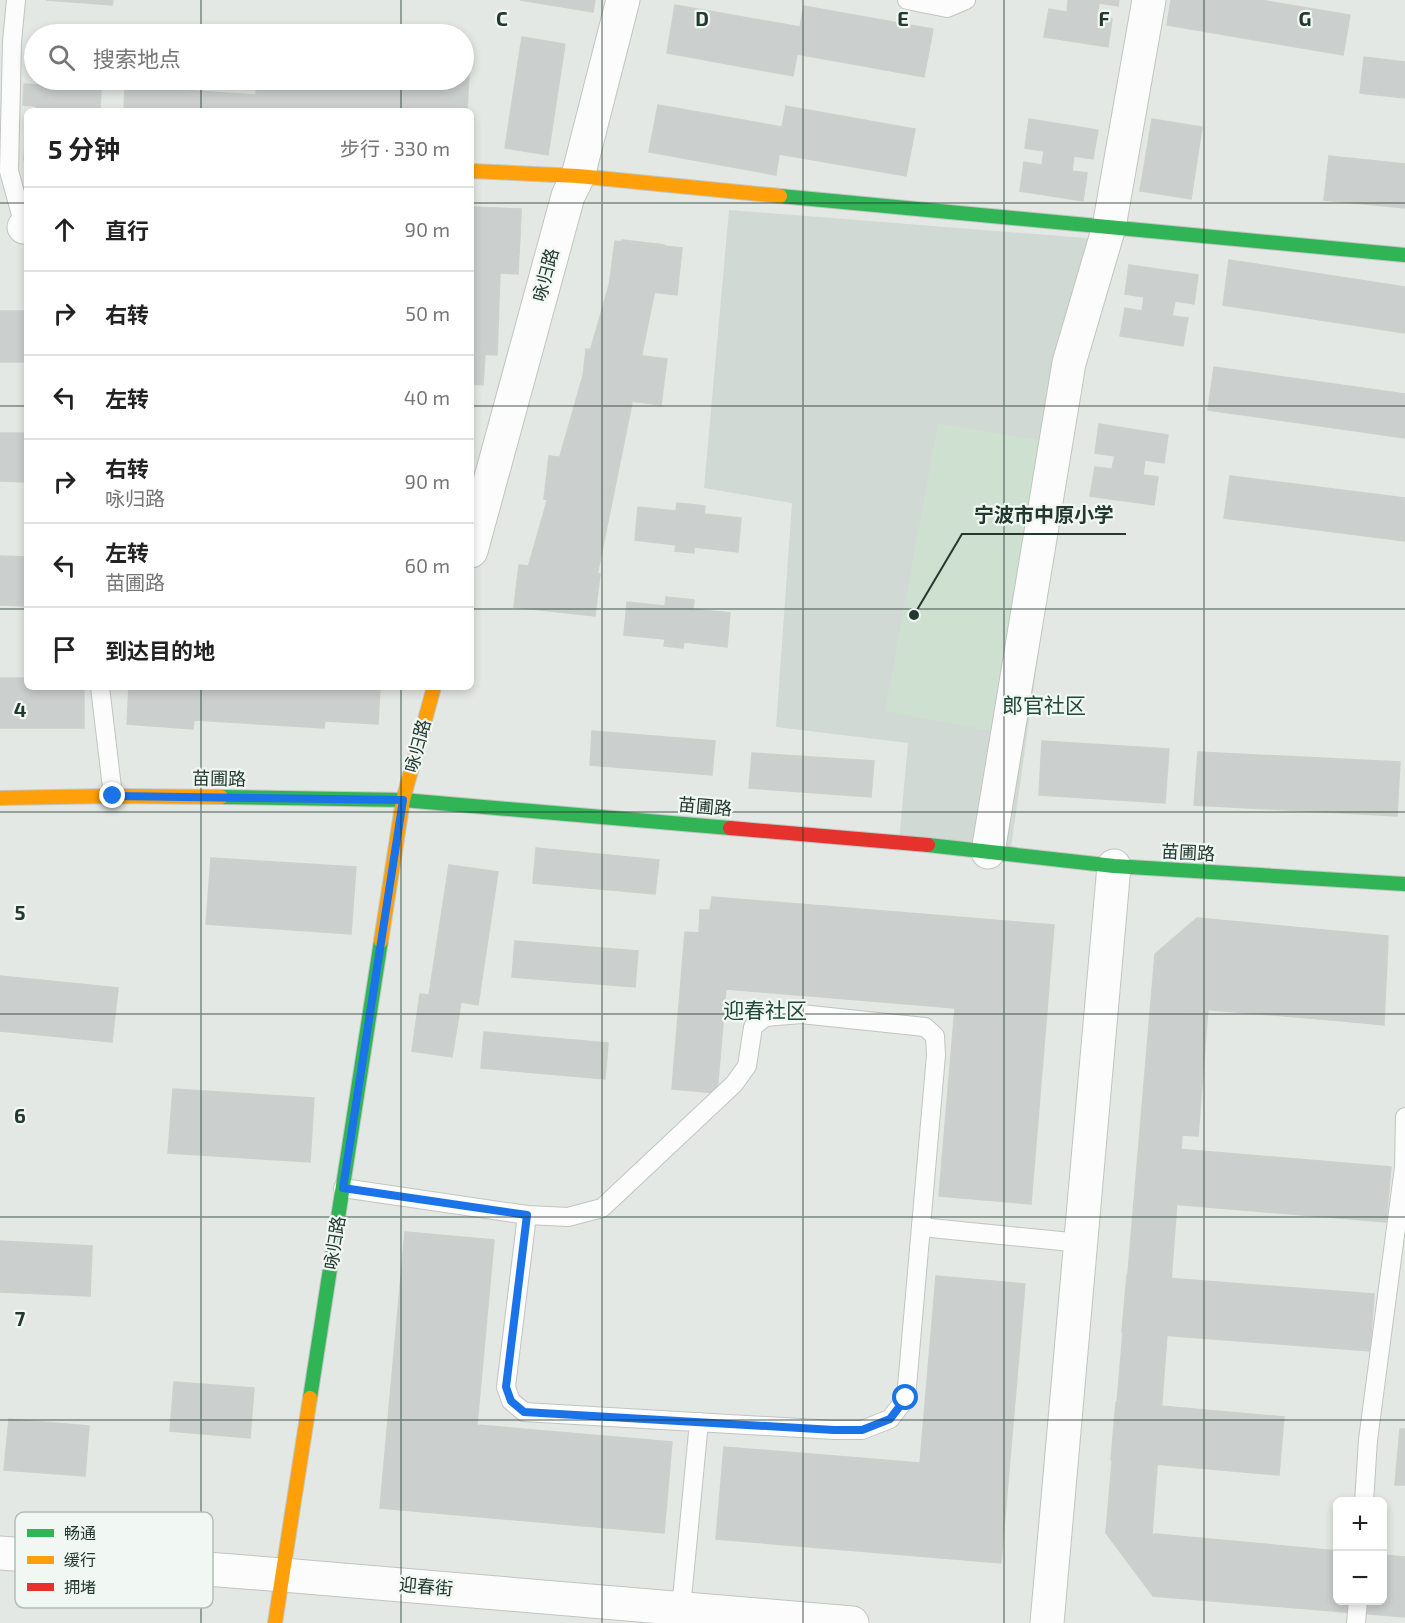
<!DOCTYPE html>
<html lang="zh">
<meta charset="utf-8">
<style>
:root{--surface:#fff;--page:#f2f2f2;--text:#222;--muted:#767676;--line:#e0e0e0}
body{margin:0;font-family:"Exo 2","Noto Sans SC",sans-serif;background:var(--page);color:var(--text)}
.controls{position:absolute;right:18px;bottom:18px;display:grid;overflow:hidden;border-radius:9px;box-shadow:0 3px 9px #0003}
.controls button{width:54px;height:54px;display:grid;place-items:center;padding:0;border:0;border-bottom:2px solid var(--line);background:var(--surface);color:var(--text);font:30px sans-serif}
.stop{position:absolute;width:18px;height:18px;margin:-14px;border:4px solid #1a73e8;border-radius:50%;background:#fff}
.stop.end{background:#1a73e8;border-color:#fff;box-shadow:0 2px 6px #0008}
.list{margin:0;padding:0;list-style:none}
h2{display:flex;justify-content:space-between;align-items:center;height:78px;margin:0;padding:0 24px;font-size:26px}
h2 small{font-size:20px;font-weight:400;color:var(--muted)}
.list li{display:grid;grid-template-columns:39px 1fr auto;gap:18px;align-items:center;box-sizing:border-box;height:84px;padding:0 24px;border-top:2px solid var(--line)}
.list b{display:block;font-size:22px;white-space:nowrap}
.list p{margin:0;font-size:20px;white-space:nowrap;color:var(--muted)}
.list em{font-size:20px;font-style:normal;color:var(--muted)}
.icon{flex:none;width:33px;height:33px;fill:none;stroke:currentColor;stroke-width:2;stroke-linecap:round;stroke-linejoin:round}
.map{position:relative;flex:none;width:1405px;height:1623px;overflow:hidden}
.search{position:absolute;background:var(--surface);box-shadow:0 3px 9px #0003;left:24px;top:24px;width:450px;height:66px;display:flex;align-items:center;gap:15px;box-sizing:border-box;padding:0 21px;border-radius:33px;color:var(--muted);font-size:22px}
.panel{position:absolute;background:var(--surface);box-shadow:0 3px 9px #0003;left:24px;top:108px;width:450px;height:582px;border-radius:9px}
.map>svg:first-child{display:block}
</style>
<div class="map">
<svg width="1405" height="1623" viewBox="0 0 1405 1623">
<rect width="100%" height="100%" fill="#e3e8e5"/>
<path fill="#d1d9d4" d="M729 210 1097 239 1010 855 899 842 908 743 776 727 792 503 704 488Z"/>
<path fill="#cee0d0" d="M938 423 1044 441 991 731 885 711Z"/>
<g fill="#cbcfcd" stroke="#ccd1ce" stroke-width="1.5">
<path d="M46 0H113L112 5Z"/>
<path d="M520 0H595L593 12Z"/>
<path d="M558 0H593L592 11 557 5Z"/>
<path d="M1068 0H1119L1118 6 1099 3 1097 17 1112 19 1108 47 1044 37 1049 9 1067 12Z"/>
<path d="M1171 0H1260L1350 15 1343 55 1167 25Z"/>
<path d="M675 5 800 27 804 6 933 29 924 77 797 54 793 76 667 53Z"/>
<path d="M522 37 565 44 548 155 505 148Z"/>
<path d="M1364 57 1405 62V98L1360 93Z"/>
<path d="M464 75H469L467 111H124L125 86 256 95 257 80H464Z"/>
<path d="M24 84 101 89 100 111H36V106L23 105Z"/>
<path d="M658 105 782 127 786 106 915 129 906 176 779 154 776 175 649 152Z"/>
<path d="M1029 119 1098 130 1093 159 1074 156 1072 171 1087 173 1083 201 1020 191 1024 162 1042 165 1044 151 1025 148Z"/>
<path d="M1152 119 1202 127 1191 199 1140 191Z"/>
<path d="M26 131H27V160H24Z"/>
<path d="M1329 156 1405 164V208L1324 200Z"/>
<path d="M471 207 521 210 519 254 471 252Z"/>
<path d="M471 207 521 209 518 274 500 273 497 355 471 354Z"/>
<path d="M622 240 664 245 589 615 517 606Z"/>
<path d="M615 241 682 248 677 295 609 287Z"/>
<path d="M1229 260 1405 287V333L1223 305Z"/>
<path d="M1129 265 1198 275 1194 304 1175 301 1172 316 1188 318 1183 346 1120 336 1125 308 1142 311 1144 297 1125 294Z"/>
<rect x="0" y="311" width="27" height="51"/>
<path d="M471 340 486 341 483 385 471 384Z"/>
<path d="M586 349 667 359 661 405 581 395Z"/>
<path d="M1214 367 1405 394V438L1208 410Z"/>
<path d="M1099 424 1168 435 1164 463 1145 460 1143 475 1158 477 1154 505 1090 496 1095 467 1112 469 1115 456 1095 453Z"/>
<path d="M0 433H27V482L0 481Z"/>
<path d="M549 456 611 463 606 506 544 499Z"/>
<path d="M1230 476 1405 498V541L1224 518Z"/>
<path d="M677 503 705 506 704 514 741 518 738 552 694 547V553L675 551 676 545 635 540 638 507 676 511Z"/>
<path d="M0 556 27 557V606L0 605Z"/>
<path d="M519 565 600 574 595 616 514 607Z"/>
<path d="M666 597 694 600 693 609 730 613 727 647 684 642 683 648 664 646 665 639 624 635 627 602 665 606Z"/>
<path d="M0 678H27V687H84V728H0Z"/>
<path d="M129 687H380L378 724 325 721 324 728 194 720 193 729 127 724Z"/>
<path d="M592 731 715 741 712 775 590 765Z"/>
<path d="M1042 741 1169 749 1165 803 1039 795Z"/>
<path d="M1198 752 1400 762 1397 816 1194 805Z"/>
<path d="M752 753 874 761 871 797 749 788Z"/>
<path d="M536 848 659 860 655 894 533 883Z"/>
<path d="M211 858 356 867 351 934 206 924Z"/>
<path d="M449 865 498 872 478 1005 461 1002 452 1057 412 1051 420 994 429 995Z"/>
<path d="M712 897 1054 925 1031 1204 939 1196 955 1008 726 989 717 1093 672 1089 685 932 699 933 700 910H710Z"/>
<path d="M1197 918 1388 936 1384 1025 1208 1008 1198 1136 1182 1135 1152 1534 1338 1553V1600H1382V1557L1405 1559V1617L1153 1596 1106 1533 1155 954Z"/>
<path d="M515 941 638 951 635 987 512 977Z"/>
<path d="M1169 944 1387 962 1381 1024 1164 1006Z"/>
<path d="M0 976 118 988 112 1042 0 1031Z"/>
<path d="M484 1032 608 1043 605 1079 481 1068Z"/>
<path d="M173 1089 314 1098 310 1162 168 1153Z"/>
<path d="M1141 1146 1391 1167 1386 1222 1136 1201Z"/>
<path d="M405 1232 494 1240 477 1425 672 1442 664 1533 380 1508Z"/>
<path d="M0 1241 92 1246 90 1296 0 1292Z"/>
<path d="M1127 1275 1374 1294 1370 1351 1122 1332Z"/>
<path d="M936 1276 1025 1284 1001 1563 716 1539 724 1447 920 1463Z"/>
<path d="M174 1382 254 1388 250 1438 170 1431Z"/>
<path d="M1116 1402 1284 1417 1279 1475 1111 1460Z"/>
<path d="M9 1419 89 1426 85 1476 4 1470Z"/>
<path d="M1400 1429H1405V1485H1395Z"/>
<path d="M1156 1534 1338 1551V1600H1382V1555L1405 1557V1612L1151 1589Z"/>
</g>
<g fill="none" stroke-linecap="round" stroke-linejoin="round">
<defs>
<g id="lane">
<path d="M16 0 12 42 9 171 26 233"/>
<path d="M907 0 947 8 966 0"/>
<path d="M100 687 113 796"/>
<path d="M343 1188 527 1215 568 1217 602 1208 734 1084 747 1066 753 1027 765 1017 801 1014 925 1027 935 1036 936 1055 906 1398 890 1419 862 1430H834L524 1412 511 1401 506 1387 527 1215"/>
<path d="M921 1227 1081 1243"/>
<path d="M1364 1502 1368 1440 1404 1167 1405 1117"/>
<path d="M681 1609 699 1422"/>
<path d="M1356 1623 1358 1600"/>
</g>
<g id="street">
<path d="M24 227 27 226"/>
<path d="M471 551 568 196 578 176 623 0"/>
<path d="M988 852 1069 363 1109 227 1149 0"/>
<path d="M0 1553 283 1575 852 1623"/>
<path d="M1047 1623 1114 866"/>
</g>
<g id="fast">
<path d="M780 196 1405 255"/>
<path d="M221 797 403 800 730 828"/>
<path d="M928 845 1114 866 1405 884"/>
<path d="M310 1398 381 941"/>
</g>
<g id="slow">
<path d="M471 171 578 176 780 196"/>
<path d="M0 798 113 796 221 797"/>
<path d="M381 941 403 800 434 687"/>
<path d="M275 1623 310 1398"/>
</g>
<path id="jam" d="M730 828 928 845"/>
</defs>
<use href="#lane" stroke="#c0c5c2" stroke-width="20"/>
<use href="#street" stroke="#c0c5c2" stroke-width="35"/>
<use href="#fast" stroke="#c0c6c2" stroke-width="16"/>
<use href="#slow" stroke="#c0c6c2" stroke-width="16"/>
<use href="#jam" stroke="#c0c6c2" stroke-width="16"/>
<use href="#lane" stroke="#fbfcfb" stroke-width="18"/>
<use href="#street" stroke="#fbfcfb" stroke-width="33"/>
<use href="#fast" stroke="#30b455" stroke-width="14"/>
<use href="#slow" stroke="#ff9f0a" stroke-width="14"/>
<use href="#jam" stroke="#e5322d" stroke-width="14"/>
</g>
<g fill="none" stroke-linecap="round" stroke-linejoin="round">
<path stroke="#1a73e8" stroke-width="8" d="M113 796 403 800 343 1188 527 1215 506 1387 511 1401 524 1412 834 1430H862L890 1419 906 1398"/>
</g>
<path fill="none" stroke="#233930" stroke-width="1.5" stroke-opacity="0.55" d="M201 0V34M401 0V34M602 0V1623M803 0V1623M1004 0V1623M1204 0V1623M201 80V111M401 80V111M0 203H27M471 203H1405M0 406H27M471 406H1405M0 609H27M471 609H1405M201 687V1623M401 687V1623M0 812H1405M0 1014H1405M0 1217H1405M0 1420H1405"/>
<g text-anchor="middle" stroke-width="4.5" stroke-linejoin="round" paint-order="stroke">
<g font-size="18" fill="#233930" stroke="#f1f7f3">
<text transform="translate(546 275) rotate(-75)" y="6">咏归路</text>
<text transform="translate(418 746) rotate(-75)" y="6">咏归路</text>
<text transform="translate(219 779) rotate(1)" y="6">苗圃路</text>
<text transform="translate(705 807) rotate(5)" y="6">苗圃路</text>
<text transform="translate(1188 853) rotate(3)" y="6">苗圃路</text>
<text transform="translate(335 1243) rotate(-81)" y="6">咏归路</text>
<text transform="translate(426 1587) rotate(5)" y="6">迎春街</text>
</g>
<g font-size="21" fill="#214939" stroke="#f1f7f3">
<text x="1044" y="713">郎官社区</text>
<text x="765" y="1018">迎春社区</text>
</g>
</g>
<rect x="15" y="1512" width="198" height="96" rx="9" fill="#f1f7f3" stroke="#b3beb8" stroke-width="1.5"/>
<rect x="27" y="1529" width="27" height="8" fill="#30b455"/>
<rect x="27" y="1556" width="27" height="8" fill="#ff9f0a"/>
<rect x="27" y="1583" width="27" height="8" fill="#e5322d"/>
<g font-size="16" fill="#233930">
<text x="64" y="1539">畅通</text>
<text x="64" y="1566">缓行</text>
<text x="64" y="1593">拥堵</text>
</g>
<g font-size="20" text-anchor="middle" font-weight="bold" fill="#233930" stroke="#f1f7f3" stroke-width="4.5" stroke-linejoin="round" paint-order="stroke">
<text x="502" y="26">C</text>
<text x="702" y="26">D</text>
<text x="903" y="26">E</text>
<text x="1104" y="26">F</text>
<text x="1305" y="26">G</text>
<text x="20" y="717">4</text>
<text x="20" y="920">5</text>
<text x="20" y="1123">6</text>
<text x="20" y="1326">7</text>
</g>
<path fill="none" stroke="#233930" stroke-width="2" d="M914 615L962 534H1126"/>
<circle fill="#233930" stroke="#f1f7f3" stroke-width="2" cx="914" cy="615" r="6"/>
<g font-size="20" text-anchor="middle" font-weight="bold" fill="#233930" stroke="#f1f7f3" stroke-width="4.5" stroke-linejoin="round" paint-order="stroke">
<text x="1044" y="522">宁波市中原小学</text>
</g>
</svg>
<div class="controls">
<button>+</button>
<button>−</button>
</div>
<div class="stop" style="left:906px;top:1398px"></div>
<div class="stop end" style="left:113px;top:796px"></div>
<div class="search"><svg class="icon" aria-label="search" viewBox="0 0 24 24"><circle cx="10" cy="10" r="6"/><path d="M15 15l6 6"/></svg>搜索地点</div>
<section class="panel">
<h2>5 分钟<small>步行 · 330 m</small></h2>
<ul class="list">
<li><svg class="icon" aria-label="ahead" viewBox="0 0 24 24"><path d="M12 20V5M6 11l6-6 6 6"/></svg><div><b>直行</b></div><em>90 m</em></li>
<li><svg class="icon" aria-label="right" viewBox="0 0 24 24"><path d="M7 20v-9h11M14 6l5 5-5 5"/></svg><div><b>右转</b></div><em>50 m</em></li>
<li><svg class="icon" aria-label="left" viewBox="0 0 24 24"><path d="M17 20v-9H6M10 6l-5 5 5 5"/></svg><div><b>左转</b></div><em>40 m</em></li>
<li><svg class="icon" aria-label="right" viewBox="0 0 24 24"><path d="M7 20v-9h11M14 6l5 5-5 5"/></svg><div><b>右转</b><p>咏归路</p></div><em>90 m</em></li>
<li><svg class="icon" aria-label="left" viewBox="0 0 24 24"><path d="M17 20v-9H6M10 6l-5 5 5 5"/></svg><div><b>左转</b><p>苗圃路</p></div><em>60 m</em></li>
<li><svg class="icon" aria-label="arrive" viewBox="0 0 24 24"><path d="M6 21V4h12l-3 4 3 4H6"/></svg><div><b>到达目的地</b></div></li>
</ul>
</section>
</div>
